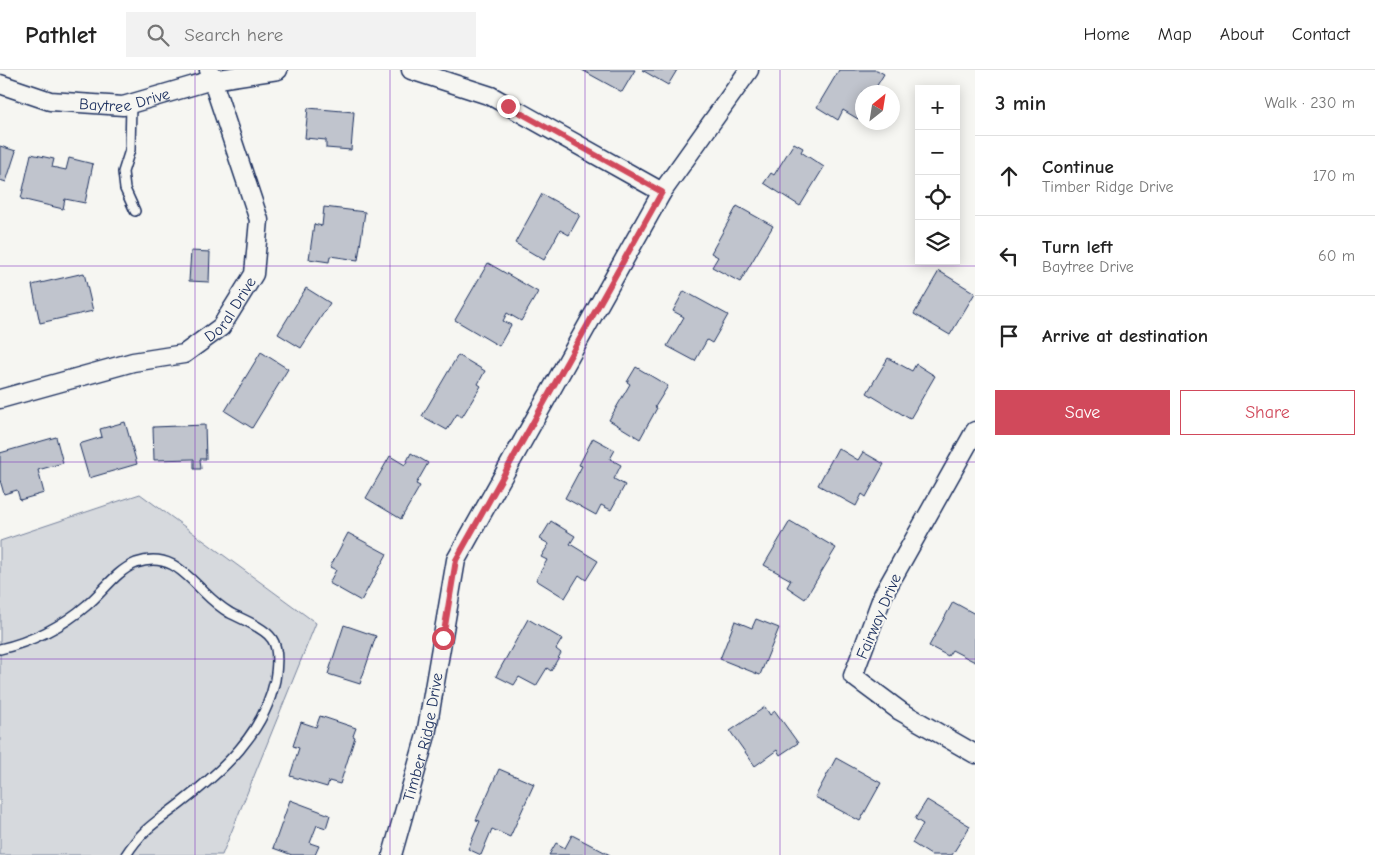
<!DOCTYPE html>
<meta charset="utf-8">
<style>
:root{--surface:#fff;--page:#f2f2f2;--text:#222;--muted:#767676;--line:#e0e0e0;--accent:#d1495b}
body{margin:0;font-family:"Comic Neue",sans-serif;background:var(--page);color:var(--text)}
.controls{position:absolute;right:15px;top:15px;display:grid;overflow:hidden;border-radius:0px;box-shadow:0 2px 12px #0003}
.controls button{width:45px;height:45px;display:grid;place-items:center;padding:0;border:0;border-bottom:1px solid var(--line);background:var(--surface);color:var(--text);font:25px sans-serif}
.compass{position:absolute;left:855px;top:15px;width:45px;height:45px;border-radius:50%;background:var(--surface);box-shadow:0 2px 12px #0003;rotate:30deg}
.stop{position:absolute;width:15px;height:15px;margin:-11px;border:4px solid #d1495b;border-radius:50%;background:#fff}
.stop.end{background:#d1495b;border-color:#fff;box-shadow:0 1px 5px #0008}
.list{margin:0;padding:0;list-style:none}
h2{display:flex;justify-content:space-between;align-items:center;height:65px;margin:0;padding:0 20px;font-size:21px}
h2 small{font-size:16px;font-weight:400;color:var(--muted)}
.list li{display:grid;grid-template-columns:32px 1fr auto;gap:15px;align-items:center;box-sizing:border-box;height:80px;padding:0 20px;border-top:1px solid var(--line)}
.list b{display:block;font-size:19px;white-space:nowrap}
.list p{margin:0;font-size:16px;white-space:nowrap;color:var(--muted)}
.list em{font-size:16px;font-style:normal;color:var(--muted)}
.actions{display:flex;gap:10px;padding:15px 20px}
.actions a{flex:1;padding:11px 0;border:1px solid var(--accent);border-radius:0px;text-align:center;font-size:18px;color:var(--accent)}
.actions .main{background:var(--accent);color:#fff}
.icon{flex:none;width:28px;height:28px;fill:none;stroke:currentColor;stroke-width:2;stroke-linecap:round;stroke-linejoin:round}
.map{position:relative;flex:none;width:975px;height:785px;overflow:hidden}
header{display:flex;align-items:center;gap:30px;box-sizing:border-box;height:70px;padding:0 25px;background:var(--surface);border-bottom:1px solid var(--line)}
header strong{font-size:24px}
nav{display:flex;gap:28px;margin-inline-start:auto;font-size:18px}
.search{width:350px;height:45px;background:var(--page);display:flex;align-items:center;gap:12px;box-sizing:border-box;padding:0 18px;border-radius:0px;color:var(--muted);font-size:19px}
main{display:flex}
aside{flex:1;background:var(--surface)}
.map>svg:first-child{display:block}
</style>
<header>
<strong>Pathlet</strong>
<div class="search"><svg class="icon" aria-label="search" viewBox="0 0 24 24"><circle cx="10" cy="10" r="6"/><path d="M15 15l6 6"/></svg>Search here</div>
<nav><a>Home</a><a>Map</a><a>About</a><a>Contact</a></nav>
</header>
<main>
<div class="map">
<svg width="975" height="785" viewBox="0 0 975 785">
<rect width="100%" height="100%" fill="#f6f6f2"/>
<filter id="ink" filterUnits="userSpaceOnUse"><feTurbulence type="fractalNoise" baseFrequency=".02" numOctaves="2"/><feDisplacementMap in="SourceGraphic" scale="10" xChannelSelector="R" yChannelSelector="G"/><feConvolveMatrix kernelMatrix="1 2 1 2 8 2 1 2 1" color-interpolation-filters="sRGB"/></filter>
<g filter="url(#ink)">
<path fill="#d6d9dd" stroke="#78849e" d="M140 424 316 553 222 785H0V471Z"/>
<g fill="#c0c4cd" stroke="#1b2f5e">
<path d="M582 0H635L622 22Z"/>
<path d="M642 0H677L668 15Z"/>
<path d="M839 0H877L884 4 873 22H862V41L858 49 843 40 838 50 817 37Z"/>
<path d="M308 38 354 42 351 80 326 78V70L305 68Z"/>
<path d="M794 73 803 78 801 82 824 97 800 136 764 113 771 103 774 105Z"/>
<path d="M0 76 16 81 6 112 0 110Z"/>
<path d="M31 84 54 89 52 97 66 100 69 88 93 94 85 133 65 129 63 139 21 129Z"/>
<path d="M542 124 580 145 569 165 560 160 544 190 515 173Z"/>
<path d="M737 136 773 156 740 212 712 197 718 187 711 183Z"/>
<path d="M324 137 365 142 358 190 330 186 329 192 309 189 314 154 322 156Z"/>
<path d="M191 181 210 182 209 212 189 211Z"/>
<path d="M488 193 538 222 521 251 507 243 503 251 511 255 499 276 455 250Z"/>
<path d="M939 201 975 223 950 265 914 244Z"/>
<path d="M84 203 93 241 40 253 32 215Z"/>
<path d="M306 218 330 233 301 278 278 264Z"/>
<path d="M684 221 728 245 712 273 707 270 695 291 667 276 684 247 673 241Z"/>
<path d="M261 282 288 299 252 358 225 341Z"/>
<path d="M458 285 485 301 478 314 481 316 462 347 457 344 447 360 422 346Z"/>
<path d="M888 288 912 301 916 294 935 306 910 349 867 323Z"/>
<path d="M636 297 668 316 655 337 657 338 640 369 609 350 630 314 627 312Z"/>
<path d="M125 352 137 394 89 408 79 374 102 367 100 359Z"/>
<path d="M205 355 206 389H200L201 399H194V389L154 390 153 357Z"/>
<path d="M56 367 63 393 38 400 44 423 20 430 17 420 4 424 0 410V383Z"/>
<path d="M593 368 615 380 610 389 621 395 614 409 625 415 611 440 601 435 596 445 565 428 582 396 579 395Z"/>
<path d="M838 378 858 390 863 382 884 394 866 427 862 424 856 436 818 415Z"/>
<path d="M411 383 428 393 416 414 420 416 401 449 366 428 390 386 405 395Z"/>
<path d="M551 451 575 466 570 474 598 491 586 510 579 505 565 528 536 510 547 490 541 487 549 474 540 469Z"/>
<path d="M790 451 836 478 805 529 787 517 791 510 764 495Z"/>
<path d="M348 463 387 484 361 531 329 513 336 500 330 497Z"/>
<path d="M953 532 975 544V592L952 580 948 586 929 576Z"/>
<path d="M528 549 562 569 556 579 561 583 551 601 547 598 536 616 519 607 514 615 496 606Z"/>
<path d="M756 549 779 558 760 605 720 589 735 551 752 558Z"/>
<path d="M344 555 376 566 360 614 328 604Z"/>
<path d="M765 637 770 645 775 641 798 673 780 685 777 680 755 696 730 661Z"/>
<path d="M320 646 356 658 353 666 355 667 340 714 329 711 327 717 290 706 299 678 293 676 301 652 316 657Z"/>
<path d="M836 688 881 713 860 751 815 727Z"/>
<path d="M499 699 534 714 510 767 492 759 481 785 468 779 480 751 476 750Z"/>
<path d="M290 730 330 745 326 758 317 755 310 773 319 776 315 785H292L273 778Z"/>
<path d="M927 730 970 756 952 785H931L912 773 923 754 915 749Z"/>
<path d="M572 765 610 785H549L556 773 565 778Z"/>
</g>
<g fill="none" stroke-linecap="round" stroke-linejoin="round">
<defs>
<g id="lane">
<path d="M131 34 130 80 123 102 125 119 135 141"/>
<path d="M0 579C31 572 63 556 87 535 103 522 116 501 136 493 168 482 184 502 204 522 212 530 220 537 230 543 242 549 265 558 272 569 279 579 277 598 275 610 264 664 222 701 181 733 157 752 143 758 126 785"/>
</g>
<g id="street">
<path d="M411 0 491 26 662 122"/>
<path id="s1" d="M0 14 50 31 123 36 212 10 278 0"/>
<path id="s2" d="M0 329 133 292 184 284 221 257 254 204 259 150 209 0"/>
<path d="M975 361 883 525 853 606 900 641 975 684"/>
<path id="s3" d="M392 785 426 665 456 490 662 122 749 0"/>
</g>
</defs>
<use href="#lane" stroke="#1b2f5e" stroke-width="12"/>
<use href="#street" stroke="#1b2f5e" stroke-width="21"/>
<use href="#lane" stroke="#f6f6f2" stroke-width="9"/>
<use href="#street" stroke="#f6f6f2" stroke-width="18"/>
</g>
</g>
<g fill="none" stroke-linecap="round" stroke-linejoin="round" filter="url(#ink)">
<path stroke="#d1495b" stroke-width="6" d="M443 568 456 490 662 122 508 36"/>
</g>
<path fill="none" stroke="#7b2cbf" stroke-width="1" stroke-opacity="0.55" d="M195 0V785M390 0V785M585 0V785M780 0V785M0 196H975M0 392H975M0 589H975"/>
<g text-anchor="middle" stroke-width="4" stroke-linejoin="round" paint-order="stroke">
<g font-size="16" fill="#1b2f5e" stroke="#f6f6f2">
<text dy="6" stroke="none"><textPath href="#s1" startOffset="128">Baytree Drive</textPath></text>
<text dy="6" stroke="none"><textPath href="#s2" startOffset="255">Doral Drive</textPath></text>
<text transform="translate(878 546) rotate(-67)" y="6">Fairway Drive</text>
<text dy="6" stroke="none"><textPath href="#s3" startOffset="122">Timber Ridge Drive</textPath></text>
</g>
</g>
</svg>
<div class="controls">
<button>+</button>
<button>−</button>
<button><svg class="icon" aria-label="locate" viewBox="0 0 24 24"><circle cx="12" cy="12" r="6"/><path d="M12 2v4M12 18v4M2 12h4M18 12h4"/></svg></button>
<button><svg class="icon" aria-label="layers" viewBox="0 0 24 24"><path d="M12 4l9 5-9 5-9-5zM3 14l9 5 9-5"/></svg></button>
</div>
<svg class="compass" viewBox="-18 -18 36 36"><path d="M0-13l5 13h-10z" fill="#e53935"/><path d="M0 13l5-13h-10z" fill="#767676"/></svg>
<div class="stop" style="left:443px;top:568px"></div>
<div class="stop end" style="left:508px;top:36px"></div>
</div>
<aside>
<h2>3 min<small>Walk · 230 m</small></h2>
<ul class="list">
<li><svg class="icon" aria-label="ahead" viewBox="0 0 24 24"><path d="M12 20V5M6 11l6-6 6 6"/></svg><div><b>Continue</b><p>Timber Ridge Drive</p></div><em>170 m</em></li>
<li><svg class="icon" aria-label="left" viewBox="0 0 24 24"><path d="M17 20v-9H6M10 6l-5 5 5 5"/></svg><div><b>Turn left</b><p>Baytree Drive</p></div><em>60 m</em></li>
<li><svg class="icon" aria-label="arrive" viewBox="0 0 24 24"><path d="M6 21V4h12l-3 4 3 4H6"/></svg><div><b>Arrive at destination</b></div></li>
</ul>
<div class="actions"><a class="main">Save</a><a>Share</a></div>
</aside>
</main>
